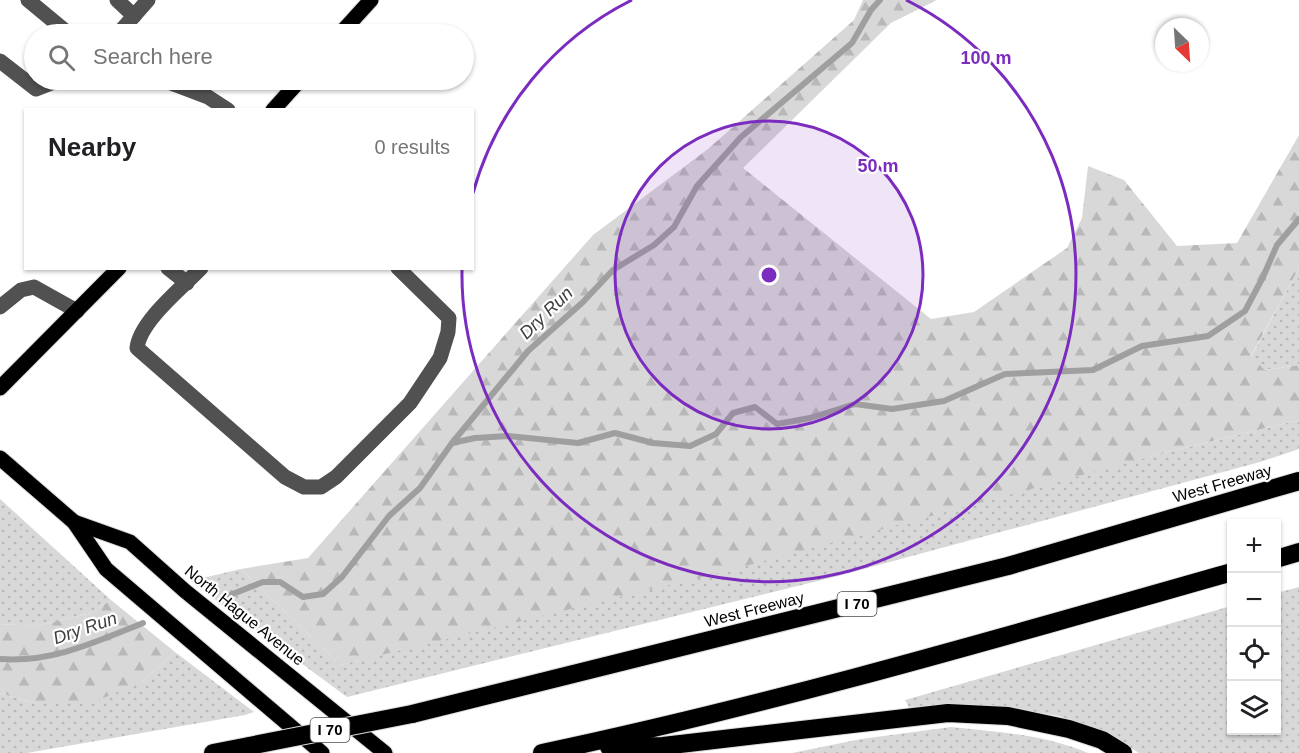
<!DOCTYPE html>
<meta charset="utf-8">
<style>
:root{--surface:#fff;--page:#f6f6f6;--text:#202124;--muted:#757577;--line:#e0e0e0}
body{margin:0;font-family:Helvetica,sans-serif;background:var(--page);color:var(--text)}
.controls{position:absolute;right:18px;bottom:18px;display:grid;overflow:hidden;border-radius:0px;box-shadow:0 2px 4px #0004}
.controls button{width:54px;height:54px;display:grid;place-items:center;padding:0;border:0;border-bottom:2px solid var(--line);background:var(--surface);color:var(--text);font:30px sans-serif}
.compass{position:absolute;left:1155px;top:18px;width:54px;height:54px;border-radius:50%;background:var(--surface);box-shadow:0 2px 4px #0004;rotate:155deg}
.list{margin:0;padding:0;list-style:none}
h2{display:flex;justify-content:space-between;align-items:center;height:78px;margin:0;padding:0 24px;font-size:26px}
h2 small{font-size:20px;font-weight:400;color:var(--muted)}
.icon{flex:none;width:33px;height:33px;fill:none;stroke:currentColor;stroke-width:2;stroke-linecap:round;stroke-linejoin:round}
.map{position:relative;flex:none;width:1299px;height:753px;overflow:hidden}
.search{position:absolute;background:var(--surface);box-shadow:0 2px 4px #0004;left:24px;top:24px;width:450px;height:66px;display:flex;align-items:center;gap:15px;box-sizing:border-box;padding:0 21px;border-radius:33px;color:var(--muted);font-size:22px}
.panel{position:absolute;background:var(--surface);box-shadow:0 2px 4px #0004;left:24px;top:108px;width:450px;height:162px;border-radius:0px}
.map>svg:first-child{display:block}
</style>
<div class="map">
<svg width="1299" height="753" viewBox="0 0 1299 753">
<defs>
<pattern id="grass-dots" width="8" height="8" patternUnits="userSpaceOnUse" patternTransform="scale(1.5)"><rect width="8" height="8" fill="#d8d8d8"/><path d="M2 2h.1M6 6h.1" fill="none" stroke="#b8b8b8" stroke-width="1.8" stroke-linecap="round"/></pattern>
<pattern id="forest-firs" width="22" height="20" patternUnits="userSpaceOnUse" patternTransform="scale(1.5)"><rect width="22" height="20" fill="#d8d8d8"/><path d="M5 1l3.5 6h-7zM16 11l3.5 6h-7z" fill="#b8b8b8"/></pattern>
</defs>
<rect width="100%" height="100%" fill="#fff"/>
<g fill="url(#grass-dots)">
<path d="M1299 268V365L1265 370 1251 357Z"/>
<path d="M1299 420V449L1260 462 838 576 347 697 190 581 241 569 340 665 1168 452Z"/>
<path d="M0 499 111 600 88 614 34 626 0 624Z"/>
<path d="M1299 587V753H1139L1106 733 1059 716 1014 709 957 706 909 707 905 700 1231 606 1232 730H1276L1277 593Z"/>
<path d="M175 652 254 712 245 715 27 753H0V693L37 704 142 682Z"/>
<path d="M951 727C999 732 1042 734 1088 753H792L861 739Z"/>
</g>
<g fill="url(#forest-firs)">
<path d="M863 0H937L891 23 743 168 931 319 974 312 1067 248 1082 218 1088 166 1124 180 1177 246 1237 243 1299 135V268L1251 356 1265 370 1299 365V420L1168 452 727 571 340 665 241 569 308 558 593 235 708 149 854 20Z"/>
<path d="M111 600 175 652 142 682 96 701 37 704 0 693V624L34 626 88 614Z"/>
</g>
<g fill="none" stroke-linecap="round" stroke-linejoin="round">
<g stroke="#9f9f9f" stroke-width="6">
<path d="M452 443 475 438 508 436 578 443 615 433 653 443 690 446 716 434 733 413 755 407 777 424 810 418 855 404 892 409 944 401 1005 374 1093 370 1142 346 1208 336 1245 311 1263 277 1277 245 1299 219"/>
<path d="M225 597 263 582H280L303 597 323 594 342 577 389 516 420 488 452 443 528 351 583 302 613 270 654 245 674 227 697 186 741 137 852 43 871 10 880 0"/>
<path d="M0 659C51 663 96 642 143 623"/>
</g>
<defs>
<g id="major">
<path d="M340 34 371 0"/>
<path d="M273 110 300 80"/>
<path d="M0 388 119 268"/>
<path d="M0 458 74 522 106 569 322 753"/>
<path d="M74 522 130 542 185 591 385 753"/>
</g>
<g id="highway">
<path d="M1276 559 1299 552"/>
<path d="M412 714 1008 566 1299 481"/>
<path d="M609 747 663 746 948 713 1008 716 1069 729 1102 740 1123 753"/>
<path d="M213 753 249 746"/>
<path d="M542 753C774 704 1003 637 1232 572"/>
</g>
</defs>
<use href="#major" stroke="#dbdbdb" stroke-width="17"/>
<use href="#highway" stroke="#dbdbdb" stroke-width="20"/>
<g stroke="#515151" stroke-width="15">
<path d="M28 0 69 34"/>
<path d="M117 0 134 16"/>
<path d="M118 34 148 0"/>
<path d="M0 61 36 89 59 80"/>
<path d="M163 80 208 97 228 110"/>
<path d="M168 268 187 283"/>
<path d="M201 268C182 288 140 321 137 348L285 477 304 487H321L336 477 410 403 440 358 448 332 449 318 398 268"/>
<path d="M0 307 21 290 34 287 77 311"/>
</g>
<use href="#major" stroke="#000" stroke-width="15"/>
<use href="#highway" stroke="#000" stroke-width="18"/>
<defs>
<path id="highway-bridge" d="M249 746 412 714"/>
</defs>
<use href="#highway-bridge" stroke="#dbdbdb" stroke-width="20" stroke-linecap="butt"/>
<use href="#highway-bridge" stroke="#000" stroke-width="18"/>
</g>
<circle cx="769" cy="275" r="154" fill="#7b2cbf" fill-opacity=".12"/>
<g fill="none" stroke="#7b2cbf" stroke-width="3">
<circle cx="769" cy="275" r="154"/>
<path d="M473 193A307 307 0 0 1 632 0M906 0A307 307 0 1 1 462 270"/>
</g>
<g text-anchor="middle" stroke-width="4.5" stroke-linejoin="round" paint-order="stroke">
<g fill="#fff" stroke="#4c4c4c" stroke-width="1.5">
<rect x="837.5" y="592" width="39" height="24" rx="4.5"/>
<rect x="310.5" y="718" width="39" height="24" rx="4.5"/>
</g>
<g font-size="15" font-weight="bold" fill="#000">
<text x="857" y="609">I 70</text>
<text x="330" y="735">I 70</text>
</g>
<g font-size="16" fill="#000" stroke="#fff">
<text transform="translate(1222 483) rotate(-16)" y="6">West Freeway</text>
<text transform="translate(754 609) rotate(-14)" y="6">West Freeway</text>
<text transform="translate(245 615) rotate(39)" y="6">North Hague Avenue</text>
</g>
<g font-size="18" font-style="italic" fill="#404040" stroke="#fff">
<text transform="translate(546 313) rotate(-44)" y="6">Dry Run</text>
<text transform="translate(85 628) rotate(-19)" y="6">Dry Run</text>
</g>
</g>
<circle cx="769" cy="275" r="9" fill="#7b2cbf" stroke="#fff" stroke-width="3"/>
<g font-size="18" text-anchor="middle" font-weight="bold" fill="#7b2cbf" stroke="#fff" stroke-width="4.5" stroke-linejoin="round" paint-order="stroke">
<text x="986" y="64">100 m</text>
<text x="878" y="172">50 m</text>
</g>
</svg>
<div class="controls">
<button>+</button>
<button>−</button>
<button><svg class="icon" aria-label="locate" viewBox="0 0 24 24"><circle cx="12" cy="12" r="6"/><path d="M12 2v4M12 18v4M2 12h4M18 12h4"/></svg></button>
<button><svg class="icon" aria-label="layers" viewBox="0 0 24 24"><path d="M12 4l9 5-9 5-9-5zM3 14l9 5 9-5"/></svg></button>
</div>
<svg class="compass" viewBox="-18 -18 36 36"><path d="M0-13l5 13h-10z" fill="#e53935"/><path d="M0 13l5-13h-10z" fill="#757577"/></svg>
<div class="search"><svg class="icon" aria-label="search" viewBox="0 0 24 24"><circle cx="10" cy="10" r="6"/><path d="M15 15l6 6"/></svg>Search here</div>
<section class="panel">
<h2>Nearby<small>0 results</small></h2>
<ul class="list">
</ul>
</section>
</div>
